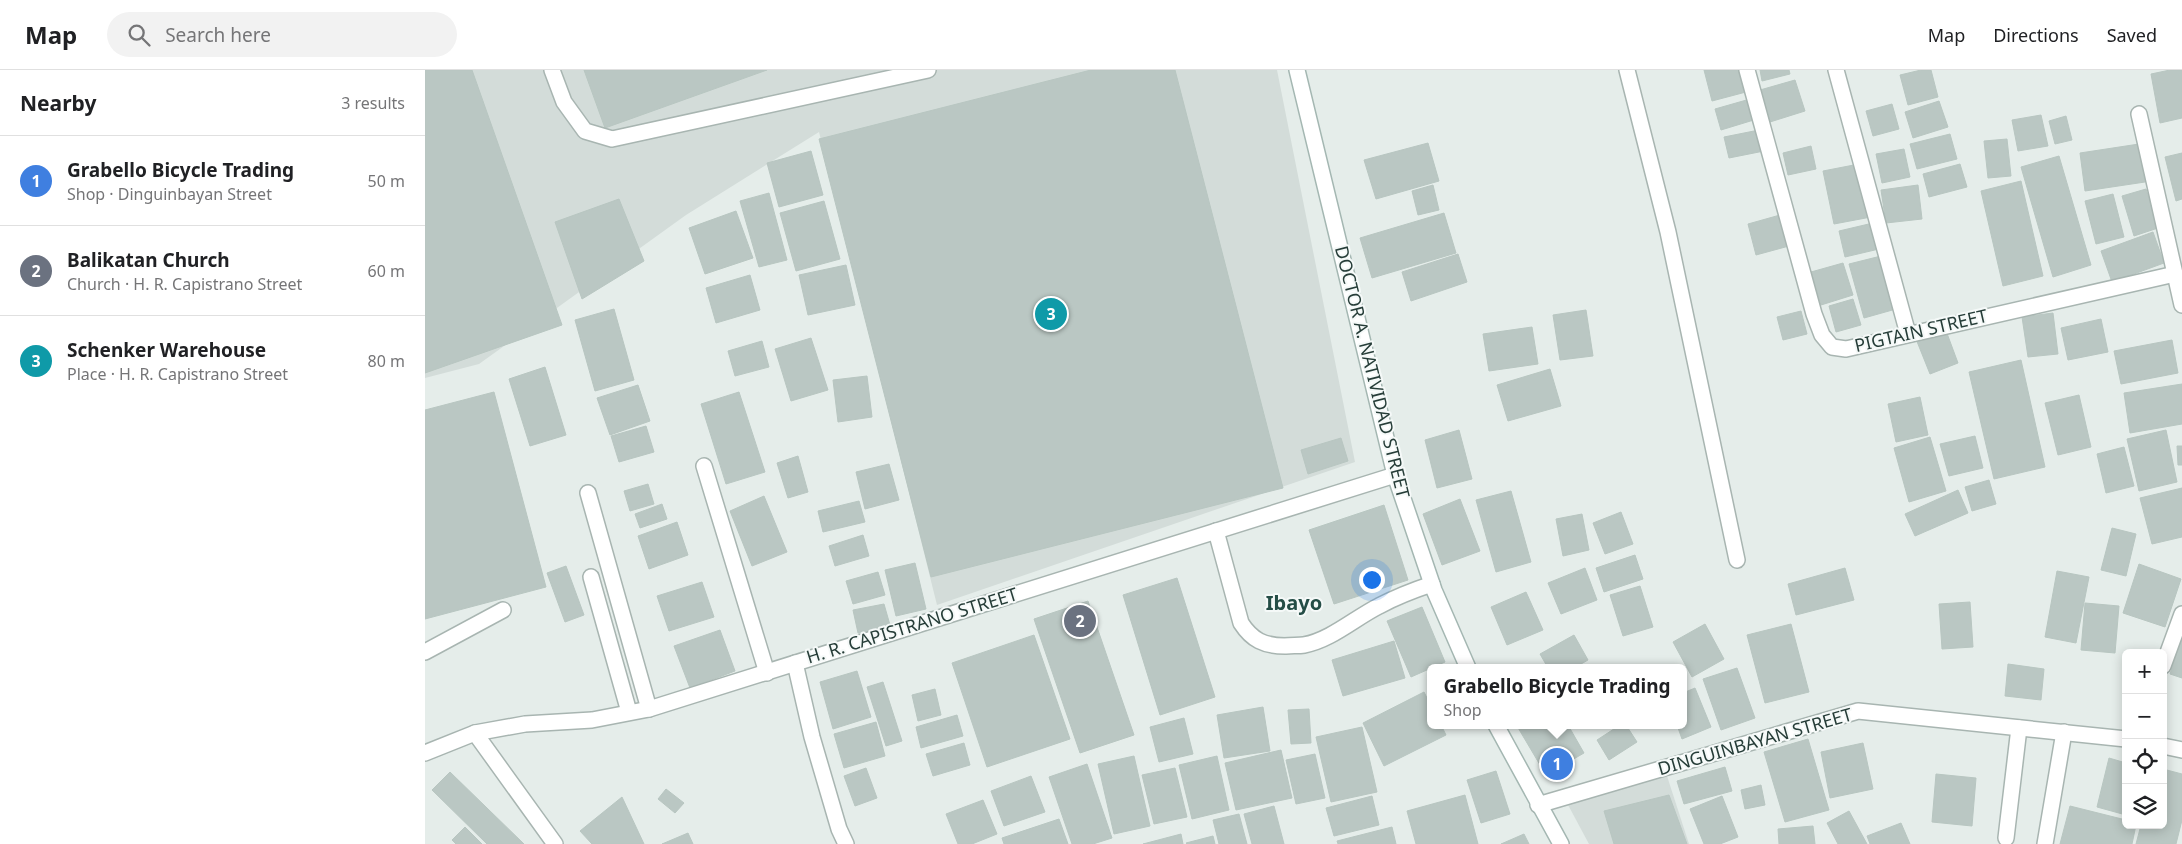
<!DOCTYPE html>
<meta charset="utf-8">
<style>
:root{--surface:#fff;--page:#f2f2f2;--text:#202124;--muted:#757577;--line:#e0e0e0;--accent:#785344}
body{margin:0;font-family:"Noto Sans",sans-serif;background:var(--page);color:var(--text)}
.controls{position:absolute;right:15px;bottom:15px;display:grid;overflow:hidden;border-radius:8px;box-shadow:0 2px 12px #0003}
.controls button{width:45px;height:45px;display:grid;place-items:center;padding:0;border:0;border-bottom:1px solid var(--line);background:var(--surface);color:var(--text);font:25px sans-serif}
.you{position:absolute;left:946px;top:509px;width:18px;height:18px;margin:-12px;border:4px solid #fff;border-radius:50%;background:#1a73e8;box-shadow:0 0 0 8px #1a73e833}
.badge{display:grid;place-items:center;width:32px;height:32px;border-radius:50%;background:var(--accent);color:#fff;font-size:16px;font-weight:700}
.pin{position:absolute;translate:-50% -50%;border:2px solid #fff;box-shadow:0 1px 5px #0006}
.popup{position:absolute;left:1002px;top:594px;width:260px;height:65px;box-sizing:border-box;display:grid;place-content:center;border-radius:8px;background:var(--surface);filter:drop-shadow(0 1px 4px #0005);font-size:16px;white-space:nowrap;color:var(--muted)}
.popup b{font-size:19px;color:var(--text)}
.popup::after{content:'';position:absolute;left:50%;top:100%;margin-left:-10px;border:10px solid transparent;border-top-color:var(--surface)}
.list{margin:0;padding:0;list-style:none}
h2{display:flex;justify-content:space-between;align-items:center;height:65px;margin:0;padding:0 20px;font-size:21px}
h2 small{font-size:16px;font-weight:400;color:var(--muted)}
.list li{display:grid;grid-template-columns:32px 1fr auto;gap:15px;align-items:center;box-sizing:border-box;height:90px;padding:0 20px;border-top:1px solid var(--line)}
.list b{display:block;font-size:19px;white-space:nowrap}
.list p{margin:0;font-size:16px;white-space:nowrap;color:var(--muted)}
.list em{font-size:16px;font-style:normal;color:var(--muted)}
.icon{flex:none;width:28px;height:28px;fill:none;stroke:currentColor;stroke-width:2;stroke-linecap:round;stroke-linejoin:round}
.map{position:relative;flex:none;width:1757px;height:774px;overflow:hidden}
header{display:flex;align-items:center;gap:30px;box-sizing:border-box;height:70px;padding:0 25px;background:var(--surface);border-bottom:1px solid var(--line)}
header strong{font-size:24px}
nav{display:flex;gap:28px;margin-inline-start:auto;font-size:18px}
.search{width:350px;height:45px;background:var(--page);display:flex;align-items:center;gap:12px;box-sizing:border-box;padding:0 18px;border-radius:28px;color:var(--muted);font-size:19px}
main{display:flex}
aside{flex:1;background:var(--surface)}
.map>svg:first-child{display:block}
</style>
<header>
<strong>Map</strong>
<div class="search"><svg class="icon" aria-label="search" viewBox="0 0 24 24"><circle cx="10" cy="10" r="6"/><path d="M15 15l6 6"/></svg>Search here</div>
<nav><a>Map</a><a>Directions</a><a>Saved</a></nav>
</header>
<main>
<aside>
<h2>Nearby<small>3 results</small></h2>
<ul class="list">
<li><span class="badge" style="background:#3f7fe0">1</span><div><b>Grabello Bicycle Trading</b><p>Shop · Dinguinbayan Street</p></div><em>50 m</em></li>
<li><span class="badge" style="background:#6b7280">2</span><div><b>Balikatan Church</b><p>Church · H. R. Capistrano Street</p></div><em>60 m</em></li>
<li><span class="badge" style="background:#0f9aa8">3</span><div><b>Schenker Warehouse</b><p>Place · H. R. Capistrano Street</p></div><em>80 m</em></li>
</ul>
</aside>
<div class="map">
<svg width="1757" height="774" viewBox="0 0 1757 774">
<rect width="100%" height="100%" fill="#e5edea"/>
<g fill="#d3dcd9">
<path d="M0 0H852L930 392 512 535 394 62 261 145 54 294 0 308Z"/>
<path d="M1242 706 1264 774H1164L1142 733Z"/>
</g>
<g fill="#bac7c3" stroke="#b8c6c1">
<path d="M0 0H47L137 255 0 303Z"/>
<path d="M159 0H342L180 58Z"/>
<path d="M666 0H750L858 418 506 507 394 69Z"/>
<path d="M1279 0H1315L1321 22 1287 31Z"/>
<path d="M1335 0H1364L1365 4 1337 11Z"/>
<path d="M1496 0H1506L1513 27 1483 35 1475 5Z"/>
<path d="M1745 0H1757V48L1735 53 1726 4Z"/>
<path d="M1370 10 1380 41 1345 52 1335 20Z"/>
<path d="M1325 29 1332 49 1296 60 1290 39Z"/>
<path d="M1514 31 1523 57 1488 68 1480 42Z"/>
<path d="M1467 34 1474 59 1448 66 1441 41Z"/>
<path d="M1616 45 1623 76 1593 81 1587 50Z"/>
<path d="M1641 46 1647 70 1630 74 1624 51Z"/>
<path d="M1334 60 1339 81 1304 88 1299 67Z"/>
<path d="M1525 64 1532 89 1492 99 1485 74Z"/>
<path d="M1582 69 1586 106 1563 108 1559 71Z"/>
<path d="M1003 73 1014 111 951 129 939 90Z"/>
<path d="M1714 74 1720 112 1660 121 1655 83Z"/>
<path d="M1386 76 1391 99 1363 105 1358 83Z"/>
<path d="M1479 79 1485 107 1457 113 1451 84Z"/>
<path d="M386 81 398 125 354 137 342 93Z"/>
<path d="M1757 83V129L1751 131 1740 87Z"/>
<path d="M1634 86 1666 195 1628 207 1596 97Z"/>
<path d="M1434 94 1446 147 1409 154 1398 101Z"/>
<path d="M1535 94 1542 117 1504 127 1498 104Z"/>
<path d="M1596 111 1618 206 1578 216 1556 121Z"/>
<path d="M1008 115 1014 140 993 145 987 121Z"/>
<path d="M1493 115 1497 149 1461 153 1456 120Z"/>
<path d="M1721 119 1733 158 1709 166 1697 126Z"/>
<path d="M344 123 362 190 334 197 315 131Z"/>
<path d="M1688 124 1699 167 1671 174 1660 131Z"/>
<path d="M194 129 219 191 157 229 130 152Z"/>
<path d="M399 131 415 189 371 201 355 143Z"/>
<path d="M311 141 328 188 280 204 264 158Z"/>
<path d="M1019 143 1031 183 947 208 935 168Z"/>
<path d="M1355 145 1364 176 1331 185 1323 154Z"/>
<path d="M1448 153 1454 179 1420 187 1414 161Z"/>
<path d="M1728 162 1739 193 1687 212 1676 181Z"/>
<path d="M1033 184 1042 212 986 231 977 202Z"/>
<path d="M1456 186 1471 239 1439 248 1424 194Z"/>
<path d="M1418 193 1428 225 1396 235 1386 202Z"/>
<path d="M421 195 430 235 383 245 374 205Z"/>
<path d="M325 205 335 240 291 253 281 218Z"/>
<path d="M1428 229 1436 255 1411 262 1404 236Z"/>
<path d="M189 239 209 310 170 321 150 250Z"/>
<path d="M1161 240 1168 286 1135 290 1128 245Z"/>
<path d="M1376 241 1382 264 1358 270 1352 247Z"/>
<path d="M1628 243 1633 284 1603 287 1597 247Z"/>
<path d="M1676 249 1683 282 1643 290 1636 258Z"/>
<path d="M1107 257 1113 294 1064 301 1058 264Z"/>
<path d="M1520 258 1533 293 1505 304 1491 269Z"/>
<path d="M386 268 403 320 366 331 350 279Z"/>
<path d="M1747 270 1753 303 1696 314 1689 281Z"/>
<path d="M337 271 344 297 310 306 303 281Z"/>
<path d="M1596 290 1620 397 1569 409 1544 302Z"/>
<path d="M120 297 141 365 105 376 84 309Z"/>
<path d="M1125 299 1136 336 1083 351 1072 315Z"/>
<path d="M442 306 447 347 413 352 408 310Z"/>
<path d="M1757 314V354L1705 363 1699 323Z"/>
<path d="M213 315 225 351 185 365 172 328Z"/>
<path d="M69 322 121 517 0 549V340Z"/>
<path d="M314 322 340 402 301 414 276 334Z"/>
<path d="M1654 325 1666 377 1633 385 1620 333Z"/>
<path d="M1495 327 1503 365 1471 372 1463 334Z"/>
<path d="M221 356 229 382 194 392 186 366Z"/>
<path d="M1034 360 1047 409 1012 418 1000 370Z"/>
<path d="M1741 360 1752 412 1714 421 1702 369Z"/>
<path d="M1550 366 1558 398 1524 406 1515 374Z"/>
<path d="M1505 367 1521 421 1484 432 1469 378Z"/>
<path d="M916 368 923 391 883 404 876 380Z"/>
<path d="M1752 376H1757V395H1753Z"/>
<path d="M1699 377 1709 416 1681 423 1672 384Z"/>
<path d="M373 386 383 422 363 428 352 393Z"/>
<path d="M464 394 474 430 440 439 431 402Z"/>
<path d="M1564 410 1571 434 1547 441 1540 417Z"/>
<path d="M223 414 229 434 205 441 199 421Z"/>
<path d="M1757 418V467L1727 474 1715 428Z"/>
<path d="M1533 420 1543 443 1490 466 1480 444Z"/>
<path d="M1086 421 1106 492 1071 502 1051 430Z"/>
<path d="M339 426 362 482 327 496 305 441Z"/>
<path d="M1035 429 1055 481 1017 495 998 444Z"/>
<path d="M434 431 440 452 398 462 393 441Z"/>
<path d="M237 434 242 449 215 458 210 444Z"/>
<path d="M959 435 983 510 909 534 884 460Z"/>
<path d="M1196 442 1208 474 1180 484 1168 453Z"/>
<path d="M1157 444 1164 480 1138 486 1131 449Z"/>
<path d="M252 452 263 485 224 499 213 466Z"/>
<path d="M1687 458 1711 464 1701 506 1676 500Z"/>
<path d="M438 465 444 486 410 496 404 476Z"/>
<path d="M1210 485 1218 509 1179 522 1171 498Z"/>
<path d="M490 493 501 539 471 546 460 500Z"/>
<path d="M1714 494 1756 509 1740 557 1698 543Z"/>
<path d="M141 496 159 545 140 552 122 503Z"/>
<path d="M1160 498 1172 530 1136 544 1123 513Z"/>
<path d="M1420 498 1429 530 1371 545 1363 514Z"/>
<path d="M1632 501 1664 507 1651 573 1620 567Z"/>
<path d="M453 502 460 525 428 534 421 511Z"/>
<path d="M752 508 790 627 735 645 698 525Z"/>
<path d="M277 512 289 547 244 561 232 526Z"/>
<path d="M1215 516 1228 557 1198 566 1185 525Z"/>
<path d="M1101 522 1118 560 1082 575 1066 537Z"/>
<path d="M663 531 709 665 655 683 609 549Z"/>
<path d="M1545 532 1548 577 1517 579 1514 534Z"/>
<path d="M1660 533 1694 536 1690 583 1656 580Z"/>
<path d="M459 534 465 555 433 563 428 540Z"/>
<path d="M997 537 1020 592 986 607 962 551Z"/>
<path d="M1280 554 1299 589 1267 607 1248 572Z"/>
<path d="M1366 554 1384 622 1340 633 1322 565Z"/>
<path d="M295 560 310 601 265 618 249 576Z"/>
<path d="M609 565 645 669 562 697 527 593Z"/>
<path d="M1149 565 1163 590 1149 598H1123L1115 584Z"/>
<path d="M1757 565V608L1745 604Z"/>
<path d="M969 571 980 608 918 626 907 590Z"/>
<path d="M1583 594 1619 599 1616 630 1580 626Z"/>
<path d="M1312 598 1330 648 1296 660 1278 609Z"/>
<path d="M432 601 446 647 408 659 395 612Z"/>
<path d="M458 612 477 671 461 676 442 617Z"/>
<path d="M1270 618 1286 657 1257 669 1252 655H1258V623Z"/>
<path d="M510 619 516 645 493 651 487 625Z"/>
<path d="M999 622 1006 636V655H1016L1021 665 959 696 938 653Z"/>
<path d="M838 637 845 681 799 688 792 645Z"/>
<path d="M884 639 886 673 866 674 863 640Z"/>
<path d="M532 645 538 666 496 678 491 657Z"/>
<path d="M759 648 768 684 734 692 725 657Z"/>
<path d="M451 652 460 686 419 698 409 664Z"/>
<path d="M1143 655 1159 683 1121 705 1092 656Z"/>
<path d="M1195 655H1201L1212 672 1184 690 1172 670Z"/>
<path d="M937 657 952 722 906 732 891 667Z"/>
<path d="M1383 669 1404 740 1360 752 1339 682Z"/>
<path d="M539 673 545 695 508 706 501 684Z"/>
<path d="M1438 673 1448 719 1405 728 1396 682Z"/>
<path d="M856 680 867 728 811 740 800 693Z"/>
<path d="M890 684 900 728 871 734 861 690Z"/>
<path d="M709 686 725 756 689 764 673 694Z"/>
<path d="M792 686 804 740 767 749 754 695Z"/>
<path d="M1684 688 1701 693V745L1672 737Z"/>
<path d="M662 694 687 768 668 774H647L624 707Z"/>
<path d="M1300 697 1307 721 1259 734 1252 711Z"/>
<path d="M441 698 452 728 430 736 419 706Z"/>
<path d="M750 698 762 747 729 754 717 705Z"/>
<path d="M1738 699 1757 704V750L1751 774H1711L1716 755H1738Z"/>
<path d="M1071 701 1085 744 1056 753 1042 710Z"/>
<path d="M25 702 99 774H62L7 720Z"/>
<path d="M1511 704 1551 708 1547 756 1507 752Z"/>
<path d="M606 706 620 742 579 756 566 721Z"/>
<path d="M1336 715 1340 735 1320 739 1316 720Z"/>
<path d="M241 719 259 733 250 743 233 729Z"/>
<path d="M1040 725 1053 774H991L982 741Z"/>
<path d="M1244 725 1262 774H1189L1179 741Z"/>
<path d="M947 726 954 755 909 766 901 738Z"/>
<path d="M1297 726 1313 767 1295 774H1279L1265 739Z"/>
<path d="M197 727 219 774H167L155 761Z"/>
<path d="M558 730 572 764 547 774H533L521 744Z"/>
<path d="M849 736 859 774H827L819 744Z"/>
<path d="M1645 736 1701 750V755H1711L1707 774H1635Z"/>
<path d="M1424 741 1442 774H1413L1402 753Z"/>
<path d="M814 744 822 774H794L788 750Z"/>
<path d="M634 749 643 774H579L577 768Z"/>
<path d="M1476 753 1485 774H1445L1442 766Z"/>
<path d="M1388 756 1390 774H1354L1353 759Z"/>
<path d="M40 757 57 774H31L27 770Z"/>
<path d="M967 757 971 774H913L912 771Z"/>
<path d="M263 763 268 774H237Z"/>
<path d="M756 764 758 774H718Z"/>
<path d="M1099 764 1104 774H1076Z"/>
<path d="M788 766 790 774H762L761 773Z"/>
</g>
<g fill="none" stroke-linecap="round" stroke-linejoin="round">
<defs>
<g id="service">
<path d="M127 0 139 32 160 61 187 69 503 0"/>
<path d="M1202 0 1243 162 1312 490"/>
<path d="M279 396 342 603"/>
<path d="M163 423 224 639"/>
<path d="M791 461 816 553C827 570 839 576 860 576 866 575 873 576 879 575 906 570 930 548 954 536 971 527 989 520 1007 514"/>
<path d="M166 507 204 642"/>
<path d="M0 582 78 540"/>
<path d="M370 593 387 667 414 759 421 774"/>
<path d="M50 663 130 774"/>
<path d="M1581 768 1594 658"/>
<path d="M1620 774 1639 662"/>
</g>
<g id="minor">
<path d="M1322 0 1389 244 1397 265 1407 277 1421 279 1750 204"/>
<path d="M1411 0 1483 264"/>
<path d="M1714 44 1757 235"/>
<path d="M1738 596 1757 544"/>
<path d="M1738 676 1757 680"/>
<path d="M1113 735 1433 641 1701 669"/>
</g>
<path id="tertiary" d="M0 683 50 663 100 654 167 650 224 639 970 405"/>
<g id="secondary">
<path d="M872 0 970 405 1009 520 1043 598"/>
<path d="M1071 655 1136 774"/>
</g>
</defs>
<use href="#service" stroke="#a8b5b1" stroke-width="18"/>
<use href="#minor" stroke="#a8b5b1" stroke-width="18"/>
<use href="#tertiary" stroke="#a8b5b1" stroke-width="18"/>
<use href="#secondary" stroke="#a4b7b2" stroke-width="18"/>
<use href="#service" stroke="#fff" stroke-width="15"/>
<use href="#minor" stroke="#fff" stroke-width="15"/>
<use href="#tertiary" stroke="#fff" stroke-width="15"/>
<use href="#secondary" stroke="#fff" stroke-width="15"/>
</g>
<g text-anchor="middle" stroke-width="4" stroke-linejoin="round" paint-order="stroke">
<g font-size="18" fill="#263d38" stroke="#f5f9f8">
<text transform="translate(1496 261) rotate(-13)" y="6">PIGTAIN STREET</text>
<text transform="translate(947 302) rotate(76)" y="6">DOCTOR A. NATIVIDAD STREET</text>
<text transform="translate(487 556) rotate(-17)" y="6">H. R. CAPISTRANO STREET</text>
<text transform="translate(1330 672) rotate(-16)" y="6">DINGUINBAYAN STREET</text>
</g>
<g font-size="20" font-weight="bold" fill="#244d46" stroke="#f5f9f8">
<text x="869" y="540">Ibayo</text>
</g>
</g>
</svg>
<div class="controls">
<button>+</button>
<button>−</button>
<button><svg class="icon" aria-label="locate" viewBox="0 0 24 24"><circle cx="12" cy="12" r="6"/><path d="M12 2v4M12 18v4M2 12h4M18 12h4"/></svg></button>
<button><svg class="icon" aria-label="layers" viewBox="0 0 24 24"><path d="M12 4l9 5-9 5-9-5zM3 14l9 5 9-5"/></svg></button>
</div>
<div class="you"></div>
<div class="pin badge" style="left:1132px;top:694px;background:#3f7fe0">1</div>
<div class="popup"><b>Grabello Bicycle Trading</b>Shop</div>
<div class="pin badge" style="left:655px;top:551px;background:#6b7280">2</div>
<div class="pin badge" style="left:626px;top:244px;background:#0f9aa8">3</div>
</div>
</main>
